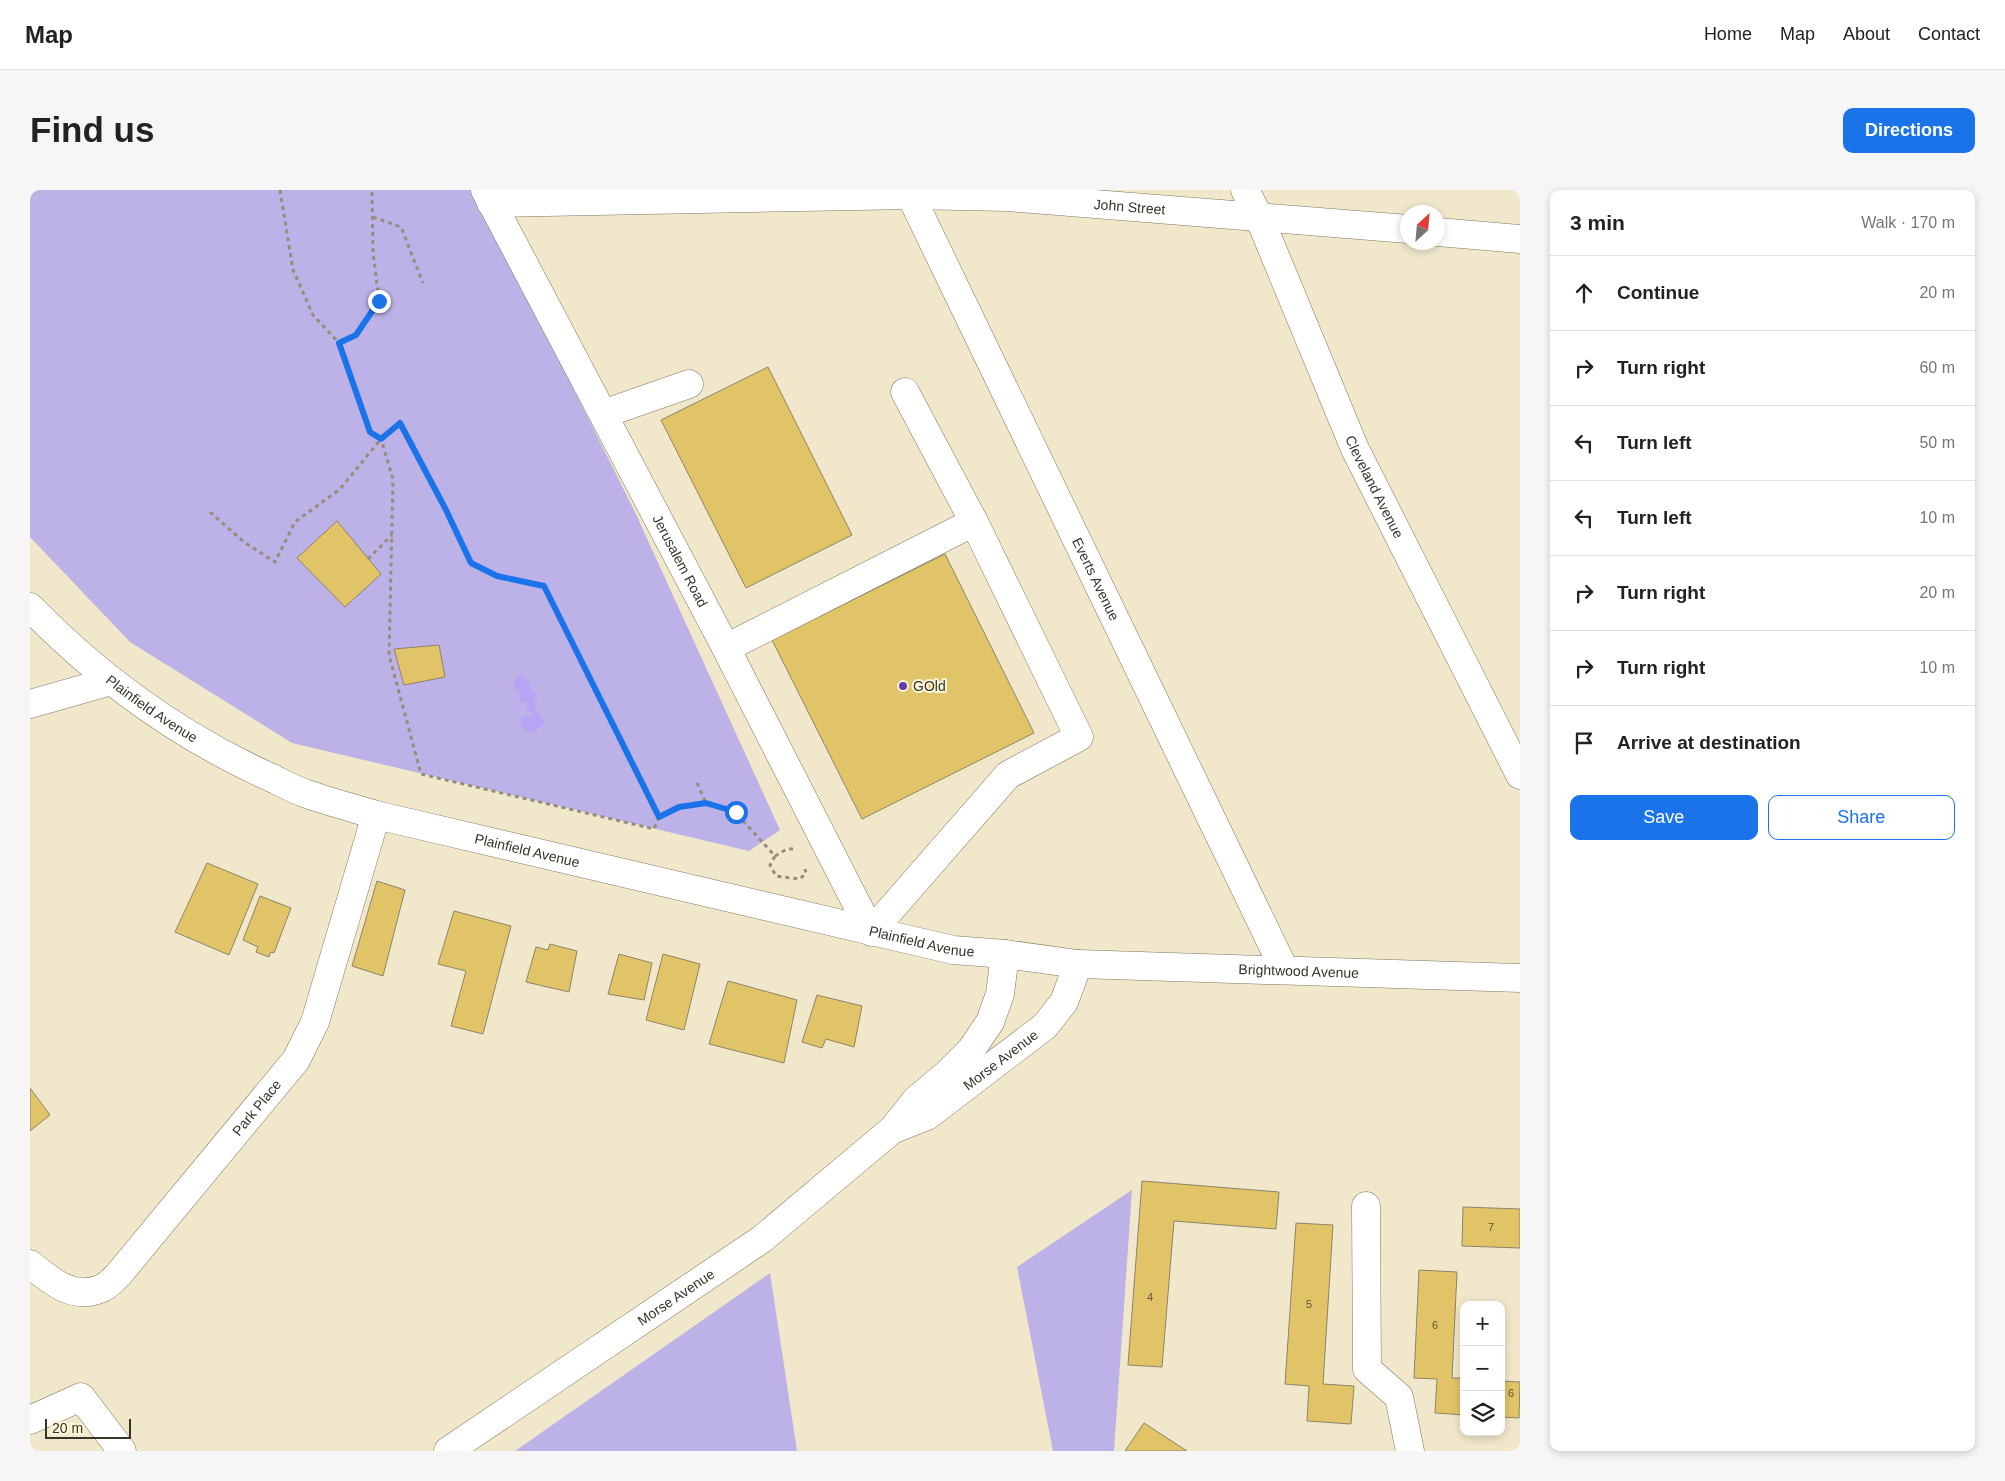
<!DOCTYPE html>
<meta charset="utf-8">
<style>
:root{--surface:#fff;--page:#f6f6f6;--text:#222;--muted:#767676;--line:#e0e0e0;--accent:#1a73e8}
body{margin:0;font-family:Helvetica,sans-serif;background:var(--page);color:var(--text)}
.controls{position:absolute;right:15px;bottom:15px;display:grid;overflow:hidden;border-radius:10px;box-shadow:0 2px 8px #0003}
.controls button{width:45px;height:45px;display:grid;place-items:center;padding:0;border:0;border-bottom:1px solid var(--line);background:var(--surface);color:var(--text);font:25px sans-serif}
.compass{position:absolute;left:1370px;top:15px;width:45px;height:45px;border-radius:50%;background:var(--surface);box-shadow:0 2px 8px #0003;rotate:26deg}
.scale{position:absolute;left:15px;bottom:12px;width:86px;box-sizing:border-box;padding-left:5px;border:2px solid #363327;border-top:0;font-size:14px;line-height:18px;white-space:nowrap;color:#363327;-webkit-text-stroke:4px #fff5d8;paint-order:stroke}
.stop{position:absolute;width:15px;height:15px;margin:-11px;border:4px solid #1a73e8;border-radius:50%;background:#fff}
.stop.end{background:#1a73e8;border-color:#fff;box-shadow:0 1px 5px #0008}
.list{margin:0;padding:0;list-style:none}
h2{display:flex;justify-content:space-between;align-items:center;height:65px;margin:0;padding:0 20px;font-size:21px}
h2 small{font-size:16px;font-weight:400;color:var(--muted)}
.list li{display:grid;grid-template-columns:32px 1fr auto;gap:15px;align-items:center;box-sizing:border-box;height:75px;padding:0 20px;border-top:1px solid var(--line)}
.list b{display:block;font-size:19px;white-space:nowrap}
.list em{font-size:16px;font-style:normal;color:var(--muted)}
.actions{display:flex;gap:10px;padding:15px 20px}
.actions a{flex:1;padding:11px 0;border:1px solid var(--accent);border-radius:10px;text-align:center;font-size:18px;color:var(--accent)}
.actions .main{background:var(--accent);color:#fff}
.icon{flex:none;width:28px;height:28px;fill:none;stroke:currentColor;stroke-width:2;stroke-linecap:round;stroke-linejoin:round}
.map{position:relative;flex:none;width:1490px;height:1261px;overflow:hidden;border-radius:10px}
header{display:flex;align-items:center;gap:30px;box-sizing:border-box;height:70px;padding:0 25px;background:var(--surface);border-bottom:1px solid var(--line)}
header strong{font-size:24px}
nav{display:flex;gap:28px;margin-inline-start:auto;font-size:18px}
.intro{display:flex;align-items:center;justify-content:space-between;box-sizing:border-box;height:120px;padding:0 30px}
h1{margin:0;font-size:35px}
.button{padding:12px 22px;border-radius:10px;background:var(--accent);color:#fff;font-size:18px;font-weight:700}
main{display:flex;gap:30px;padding:0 30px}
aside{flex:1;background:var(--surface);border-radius:10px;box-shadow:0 2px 8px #0003}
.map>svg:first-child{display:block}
</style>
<header>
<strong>Map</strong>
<nav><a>Home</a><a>Map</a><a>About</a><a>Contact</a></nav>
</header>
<div class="intro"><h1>Find us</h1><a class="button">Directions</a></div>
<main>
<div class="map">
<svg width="1490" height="1261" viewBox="0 0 1490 1261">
<rect width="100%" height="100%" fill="#f1e7cb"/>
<g fill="#bdb2e7">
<path d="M0 0H444L604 320 750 640 719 661 262 553 100 452 0 347Z"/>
<path d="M1102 1000 1084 1261H1023L987 1077Z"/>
<path d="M740 1083 767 1261H485Z"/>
</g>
<path fill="#b7a4f5" d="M491 485C500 490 498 493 501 501L506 502 509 507 501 511 505 512 506 520 514 530V534L505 542 497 541 493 539 490 531 494 526 503 527V523L497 520V510L494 513 491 511 488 506 492 503C481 500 481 491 491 485Z"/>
<g fill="#e2c468" stroke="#8d8369">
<path d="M738 177 822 345 716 398 631 230Z"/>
<path d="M307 331 351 384 315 417 267 368Z"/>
<path d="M915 364 1004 543 832 629 742 450Z"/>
<path d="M409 455 415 487 374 495 364 459Z"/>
<path d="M177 673 228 694 199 765 145 742Z"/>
<path d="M347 691 375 700 353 786 322 776Z"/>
<path d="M230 706 261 718 244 763 241 762 239 767 226 762 228 757 213 750Z"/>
<path d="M424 721 481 736 453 844 421 836 436 781 408 774Z"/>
<path d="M520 754 547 761 539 802 496 792 506 757 518 760Z"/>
<path d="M589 764 622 773 614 810 578 804Z"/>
<path d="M633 764 670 774 654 840 616 830Z"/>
<path d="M698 791 767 810 754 873 679 854Z"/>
<path d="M787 805 832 816 824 857 796 849 792 858 772 852Z"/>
<path d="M0 898 20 925 0 941Z"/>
<path d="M1112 991 1249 1002 1246 1039 1144 1031 1132 1177 1098 1175Z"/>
<path d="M1433 1017 1490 1019V1058L1432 1056Z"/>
<path d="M1266 1033 1303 1035 1293 1194 1324 1196 1321 1234 1277 1231 1279 1196 1255 1194Z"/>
<path d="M1389 1080 1427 1082 1422 1188H1434V1225L1405 1223 1407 1189 1384 1188Z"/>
<path d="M1471 1191 1490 1192 1489 1228 1471 1227Z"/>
<path d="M1114 1233 1157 1261H1095Z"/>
</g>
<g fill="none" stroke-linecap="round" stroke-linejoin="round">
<defs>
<g id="minor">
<path id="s1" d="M455 0 696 458 841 742 978 585 1049 547 944 332 696 458"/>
<path id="s2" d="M878 0 1254 779"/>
<path id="s3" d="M1215 0 1229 27 1325 259 1490 585"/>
<path id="s4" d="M461 13 881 5 977 7 1378 39"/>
<path d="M1408 42 1490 49"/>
<path d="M875 202 944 332"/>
<path d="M573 224 659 194"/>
<path id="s5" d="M0 417C67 486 145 543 233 584 247 590 262 599 277 604 300 612 323 618 346 625L923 760 975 764 1048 774 1490 788"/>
<path d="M0 514 81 491"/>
<path id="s6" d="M864 939 897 926 1015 836 1034 812 1048 774"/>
<path d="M1336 1016 1337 1179 1369 1207 1380 1261"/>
<path id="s7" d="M0 1074C21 1091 42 1110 70 1099 77 1097 84 1089 89 1084L266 870 285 832 346 625"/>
<path d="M0 1230 51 1207 92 1261"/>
<path id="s8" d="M418 1261 732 1049 863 939 886 910 917 884 941 860 960 832 970 804 975 764"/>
</g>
</defs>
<use href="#minor" stroke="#80775e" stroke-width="29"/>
<g stroke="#958e7a" stroke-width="3" stroke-dasharray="4 4" stroke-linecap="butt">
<path d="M250 0 263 80 283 125 309 153"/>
<path d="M343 27 371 37 393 93"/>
<path d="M180 322 214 352 245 372 265 332 310 299 351 249 340 242 309 153 326 145 349 111 343 62 342 0"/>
<path d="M338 369 362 345"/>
<path d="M667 593 676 613 705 622 745 666 740 675 746 686 770 689 776 683 775 679"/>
<path d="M629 627 624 639 391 584 359 465 363 289 351 249 370 233 416 320 441 373 467 386 514 397 629 627 649 617 676 613"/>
<path d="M745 666 757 659H766"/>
</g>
<use href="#minor" stroke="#fff" stroke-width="28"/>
</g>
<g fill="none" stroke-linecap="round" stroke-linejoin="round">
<path stroke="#1a73e8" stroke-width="6" d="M349 111 326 145 309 153 340 242 351 249 370 233 416 320 441 373 467 386 514 396 629 627 649 617 676 613 706 622"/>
</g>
<circle fill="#653cb4" stroke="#fff5d8" stroke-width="2" cx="873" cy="496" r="5"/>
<g text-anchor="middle" stroke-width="4" stroke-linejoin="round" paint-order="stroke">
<g font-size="11" fill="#615737">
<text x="1461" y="1041">7</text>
<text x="1120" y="1111">4</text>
<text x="1279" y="1118">5</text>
<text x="1405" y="1139">6</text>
<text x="1481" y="1207">6</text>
</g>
<g font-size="14" fill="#363327" stroke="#fff5d8">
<text dy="5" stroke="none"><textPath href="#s4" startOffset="639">John Street</textPath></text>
<text dy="5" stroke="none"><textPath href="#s3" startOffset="324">Cleveland Avenue</textPath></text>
<text dy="5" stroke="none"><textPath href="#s1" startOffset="419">Jerusalem Road</textPath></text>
<text dy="5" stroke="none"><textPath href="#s2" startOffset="432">Everts Avenue</textPath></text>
<text dy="5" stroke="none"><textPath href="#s5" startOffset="159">Plainfield Avenue</textPath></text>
<text dy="5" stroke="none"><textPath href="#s5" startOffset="564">Plainfield Avenue</textPath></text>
<text dy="5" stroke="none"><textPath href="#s5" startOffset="969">Plainfield Avenue</textPath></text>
<text dy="5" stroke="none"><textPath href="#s5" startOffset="1348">Brightwood Avenue</textPath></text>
<text dy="5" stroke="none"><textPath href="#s6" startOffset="128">Morse Avenue</textPath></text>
<text dy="5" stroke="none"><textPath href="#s7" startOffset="319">Park Place</textPath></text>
<text dy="5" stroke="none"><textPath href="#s8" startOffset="275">Morse Avenue</textPath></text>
</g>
<g font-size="14" fill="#363327" stroke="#fff5d8" text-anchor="start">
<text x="883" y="501">GOld</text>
</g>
</g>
</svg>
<div class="controls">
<button>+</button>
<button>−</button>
<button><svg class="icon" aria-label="layers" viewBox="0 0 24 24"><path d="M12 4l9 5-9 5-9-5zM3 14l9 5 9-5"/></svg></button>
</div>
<svg class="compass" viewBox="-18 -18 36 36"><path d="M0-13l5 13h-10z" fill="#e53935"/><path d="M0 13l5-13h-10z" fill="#767676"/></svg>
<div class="scale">20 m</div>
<div class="stop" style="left:706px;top:622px"></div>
<div class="stop end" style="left:349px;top:111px"></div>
</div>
<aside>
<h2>3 min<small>Walk · 170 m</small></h2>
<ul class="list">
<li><svg class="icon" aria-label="ahead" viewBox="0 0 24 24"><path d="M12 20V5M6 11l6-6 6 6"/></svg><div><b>Continue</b></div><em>20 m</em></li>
<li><svg class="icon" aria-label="right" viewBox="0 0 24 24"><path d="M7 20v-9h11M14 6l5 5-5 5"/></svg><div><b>Turn right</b></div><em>60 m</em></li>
<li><svg class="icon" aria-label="left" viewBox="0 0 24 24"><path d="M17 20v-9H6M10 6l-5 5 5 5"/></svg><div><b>Turn left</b></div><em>50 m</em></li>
<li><svg class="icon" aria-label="left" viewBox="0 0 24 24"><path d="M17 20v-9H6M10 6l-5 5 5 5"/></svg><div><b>Turn left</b></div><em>10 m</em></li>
<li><svg class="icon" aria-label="right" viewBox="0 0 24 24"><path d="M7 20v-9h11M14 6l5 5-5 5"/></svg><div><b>Turn right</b></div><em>20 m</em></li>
<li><svg class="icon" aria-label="right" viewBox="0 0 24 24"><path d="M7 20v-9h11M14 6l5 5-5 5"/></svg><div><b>Turn right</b></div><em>10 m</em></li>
<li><svg class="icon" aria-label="arrive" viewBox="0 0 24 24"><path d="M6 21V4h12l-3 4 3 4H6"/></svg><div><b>Arrive at destination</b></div></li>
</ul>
<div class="actions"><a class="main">Save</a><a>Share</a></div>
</aside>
</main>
